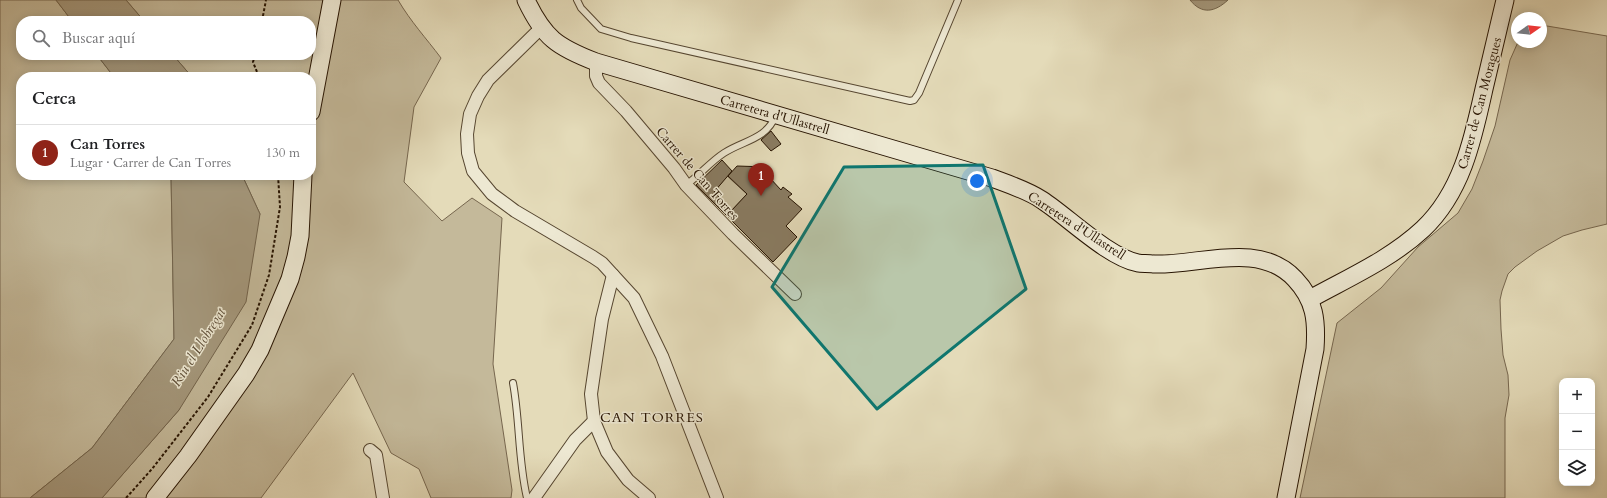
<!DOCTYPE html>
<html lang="es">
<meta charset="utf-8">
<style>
:root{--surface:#fff;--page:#f2f2f2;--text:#202124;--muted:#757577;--line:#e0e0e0;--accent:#8f2418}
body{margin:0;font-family:Cardo,serif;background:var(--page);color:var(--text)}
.controls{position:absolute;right:12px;bottom:12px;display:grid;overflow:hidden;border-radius:8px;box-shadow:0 2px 10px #0003}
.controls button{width:36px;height:36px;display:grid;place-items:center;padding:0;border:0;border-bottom:1px solid var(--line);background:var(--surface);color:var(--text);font:20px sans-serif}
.compass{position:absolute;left:1511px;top:12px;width:36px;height:36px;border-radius:50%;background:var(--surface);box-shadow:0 2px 10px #0003;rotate:76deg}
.you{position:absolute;left:977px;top:181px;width:14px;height:14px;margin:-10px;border:3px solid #fff;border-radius:50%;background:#1a73e8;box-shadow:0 0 0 6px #1a73e833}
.badge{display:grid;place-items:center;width:26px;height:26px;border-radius:50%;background:var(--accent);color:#fff;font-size:13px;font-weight:700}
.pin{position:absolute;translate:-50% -33px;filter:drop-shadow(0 1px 2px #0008)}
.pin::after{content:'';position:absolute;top:21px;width:14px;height:12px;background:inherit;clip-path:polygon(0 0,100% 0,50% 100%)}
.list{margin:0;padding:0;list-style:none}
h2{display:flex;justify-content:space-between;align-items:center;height:52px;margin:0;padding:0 16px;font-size:17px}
h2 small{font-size:13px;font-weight:400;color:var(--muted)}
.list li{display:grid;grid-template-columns:26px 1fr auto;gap:12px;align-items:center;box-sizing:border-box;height:56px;padding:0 16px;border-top:1px solid var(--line)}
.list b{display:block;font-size:15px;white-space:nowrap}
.list p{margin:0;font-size:13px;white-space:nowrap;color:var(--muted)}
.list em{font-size:13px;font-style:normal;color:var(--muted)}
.icon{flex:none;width:22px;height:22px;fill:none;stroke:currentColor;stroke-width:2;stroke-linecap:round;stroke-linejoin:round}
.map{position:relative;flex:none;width:1607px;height:498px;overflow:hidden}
.search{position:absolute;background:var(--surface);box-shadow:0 2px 10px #0003;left:16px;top:16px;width:300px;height:44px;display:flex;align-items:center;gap:10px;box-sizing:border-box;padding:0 14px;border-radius:16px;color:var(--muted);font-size:15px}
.panel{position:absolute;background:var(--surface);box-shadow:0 2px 10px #0003;left:16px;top:72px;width:300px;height:108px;border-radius:16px}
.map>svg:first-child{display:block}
</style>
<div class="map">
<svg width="1607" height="498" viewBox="0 0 1607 498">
<rect width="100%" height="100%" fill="#e4dbb9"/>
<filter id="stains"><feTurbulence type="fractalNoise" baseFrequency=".005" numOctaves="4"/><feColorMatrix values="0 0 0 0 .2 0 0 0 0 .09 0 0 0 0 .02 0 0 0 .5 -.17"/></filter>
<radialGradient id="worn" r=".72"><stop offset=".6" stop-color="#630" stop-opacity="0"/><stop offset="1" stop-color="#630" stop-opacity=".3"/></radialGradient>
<g fill="#c4b99a" stroke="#76664e">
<path d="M0 0H56L72 21H21V55H97L114 77H21V175H171L174 339 92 448 30 498H0Z"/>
<path d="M126 0H398C411 22 426 38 441 58L414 107 404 182 442 221 472 198 502 218 493 364 512 490 511 498H431L419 469 391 453 353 373 261 498H102L179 410 260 214 242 175H311V77H192L173 55H311V21H144Z"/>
<path d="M1541 25 1607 36V224L1582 230 1563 236 1537 251 1515 267 1508 274 1502 291 1500 300 1501 329 1503 355 1508 375 1509 395 1505 418V498H1300L1337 323 1381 288 1418 247 1458 213 1472 189 1483 161 1495 126 1510 60 1518 42H1541Z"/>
<path d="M727 176 747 194 732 210 714 192Z"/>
</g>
<g fill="#a4977b" stroke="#72634b">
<path d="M56 0H126L144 21H72Z"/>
<path d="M1190 0H1228C1215 12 1202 15 1190 0Z"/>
<path d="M97 55H173L192 77H114Z"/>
<path d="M171 175H242L260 214 246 302 179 410 102 498H30L92 448 174 339Z"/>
</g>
<g fill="#897b61" stroke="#271402">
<path d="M771 131 781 144 771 151 761 140Z"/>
<path d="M722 160 732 171 714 192 732 210 747 194 728 176 737 166 767 167 771 174 769 177 781 190 783 187 792 194 788 197 802 209 786 226 797 237 773 262 696 185Z"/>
</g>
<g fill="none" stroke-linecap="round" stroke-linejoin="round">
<defs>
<g id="lane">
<path d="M577 0 581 8 601 29 631 38 910 101 914 100 919 93 958 0"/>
<path d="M686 185C700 175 710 162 724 153 744 140 766 140 776 115"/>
<path d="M513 383C520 421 518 460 527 498"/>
</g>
<g id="street">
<path d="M541 28 488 80 478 96 470 114 467 134 468 153 473 171 492 194 515 211 593 257 602 263 634 298 662 356 717 498"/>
<path d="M596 62V76L599 83 626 111 674 168 686 185 733 234 795 294"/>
<path d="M613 275 602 319 597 353 591 394 594 421 607 452 628 480 649 498"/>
<path d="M370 450 376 455 383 498"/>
<path d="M534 498 575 440 594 421"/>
</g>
<g id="secondary">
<path d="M526 0C544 38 557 47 596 62L992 178C1008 184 1027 190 1042 200 1068 217 1108 257 1138 263 1142 264 1148 263 1153 264 1199 266 1259 240 1295 279 1315 300 1317 321 1315 349L1286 498"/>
<path d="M311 112 332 0"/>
<path d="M1310 299C1348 278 1391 259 1423 229 1462 192 1473 139 1484 89 1491 59 1498 30 1505 0"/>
<path d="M155 498 188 456 246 374 260 350 290 279 296 257 300 236 303 175"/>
</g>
</defs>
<use href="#lane" stroke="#564630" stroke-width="8"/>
<use href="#street" stroke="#564630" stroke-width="14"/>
<use href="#secondary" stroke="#271402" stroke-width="19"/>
<g stroke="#271402" stroke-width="2" stroke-dasharray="3 2" stroke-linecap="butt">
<path d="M262 21 266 0"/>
<path d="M255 55 253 62 259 77"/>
<path d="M126 498 152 469 208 397 252 325 269 275 280 207 278 175"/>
</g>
<use href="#lane" stroke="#ede8d2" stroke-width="6"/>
<use href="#street" stroke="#ede8d2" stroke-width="12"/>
<use href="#secondary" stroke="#ede8d2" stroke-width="17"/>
</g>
<path fill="#0f766e" fill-opacity="0.2" stroke="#0f766e" stroke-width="3" stroke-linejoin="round" d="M983 165 1026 289 877 409 772 287 844 167Z"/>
<g text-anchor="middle" stroke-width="3" stroke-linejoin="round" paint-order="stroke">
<g font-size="13" fill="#271402" stroke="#ede8d2">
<text transform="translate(1479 103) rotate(-75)" y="5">Carrer de Can Moragues</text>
<text transform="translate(775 114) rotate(16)" y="5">Carretera d'Ullastrell</text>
<text transform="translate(698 173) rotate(49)" y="5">Carrer de Can Torres</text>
<text transform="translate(1077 225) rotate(33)" y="5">Carretera d'Ullastrell</text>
</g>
<g font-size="14" font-style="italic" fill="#594832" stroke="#ede8d2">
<text transform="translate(198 347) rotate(-58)" y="5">Riu el Llobregat</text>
</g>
<g font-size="14" letter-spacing="1" fill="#271402" stroke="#ede8d2">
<text x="652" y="422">CAN TORRES</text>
</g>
</g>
<rect width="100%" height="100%" filter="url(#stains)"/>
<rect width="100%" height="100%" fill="url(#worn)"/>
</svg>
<div class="controls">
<button>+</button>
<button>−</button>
<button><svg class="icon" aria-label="layers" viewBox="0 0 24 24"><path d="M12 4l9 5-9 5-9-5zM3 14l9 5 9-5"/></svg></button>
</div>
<svg class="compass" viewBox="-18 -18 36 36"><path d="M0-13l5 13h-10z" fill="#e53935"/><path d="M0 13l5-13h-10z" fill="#757577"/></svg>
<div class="you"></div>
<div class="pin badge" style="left:761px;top:196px">1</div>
<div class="search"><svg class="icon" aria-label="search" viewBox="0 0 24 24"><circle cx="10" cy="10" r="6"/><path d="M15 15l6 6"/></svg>Buscar aquí</div>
<section class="panel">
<h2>Cerca<small></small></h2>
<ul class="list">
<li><span class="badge">1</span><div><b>Can Torres</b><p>Lugar · Carrer de Can Torres</p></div><em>130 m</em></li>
</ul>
</section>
</div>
